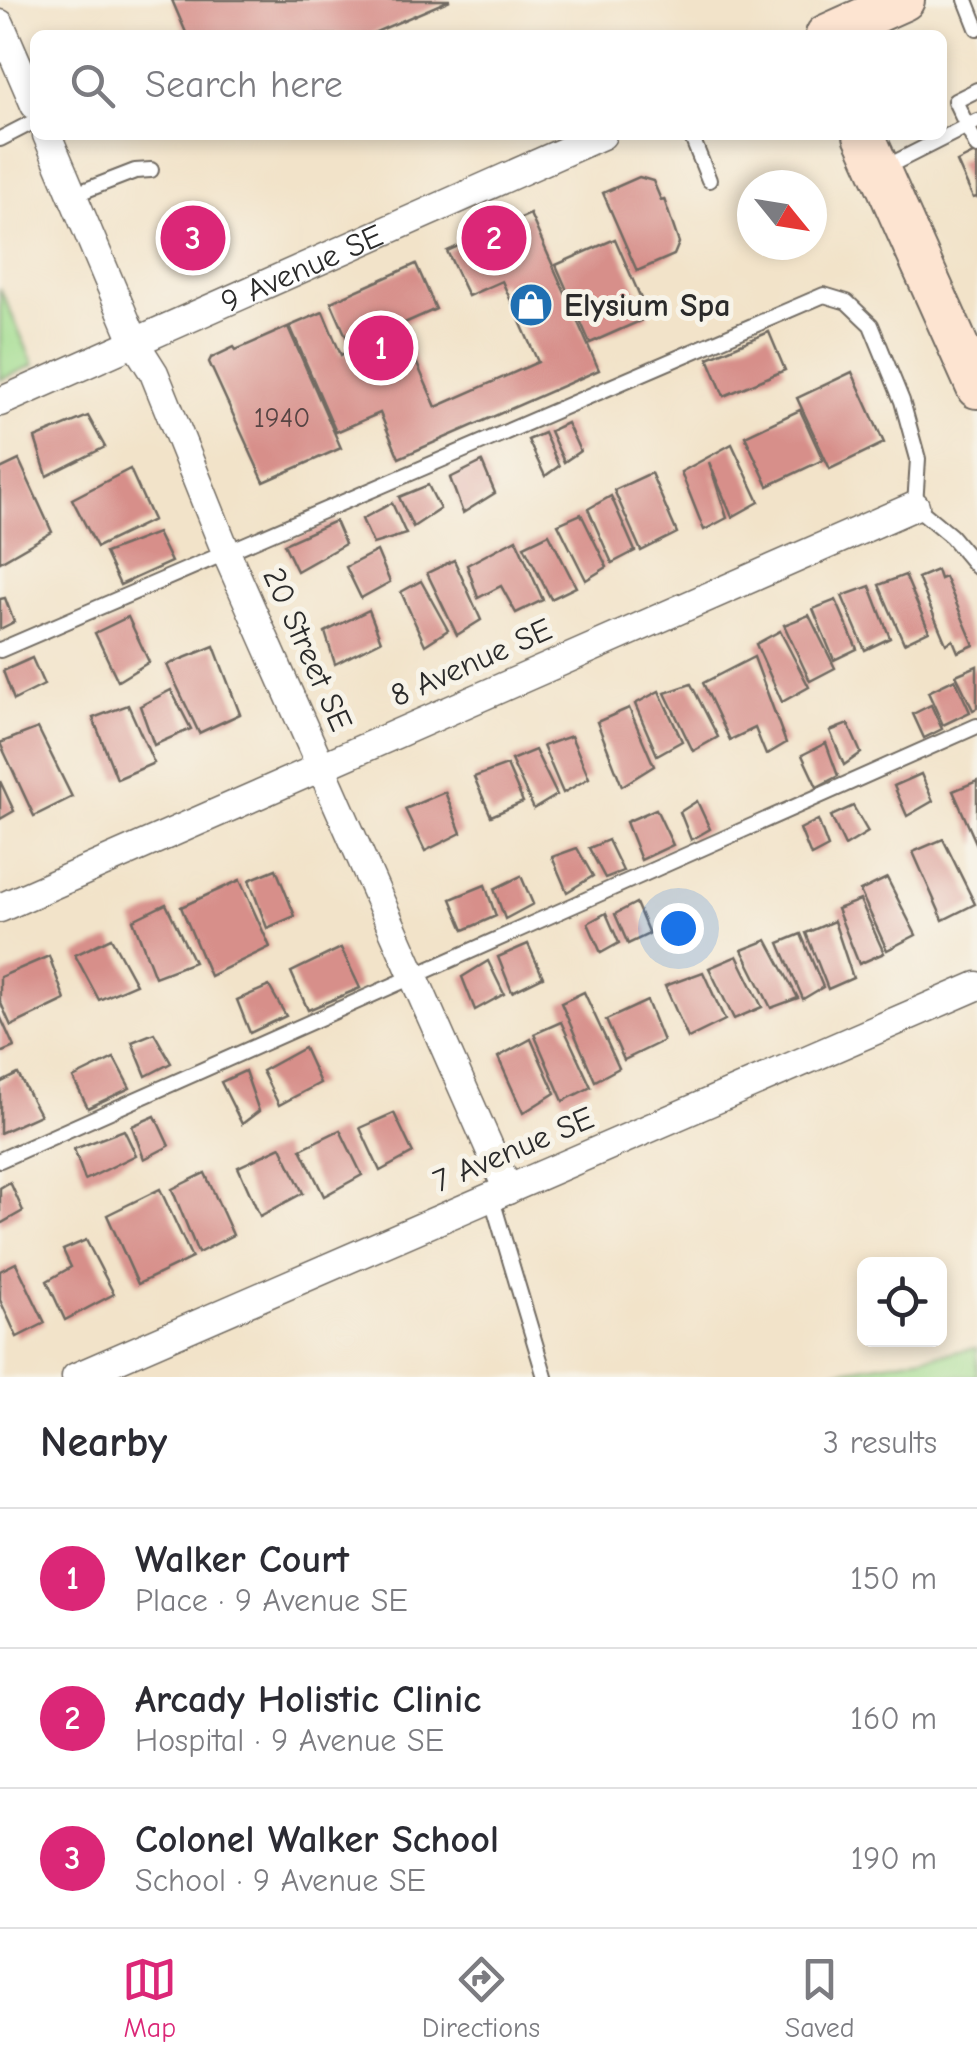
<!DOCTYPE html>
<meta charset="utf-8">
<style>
:root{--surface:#fff;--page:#f7f7f7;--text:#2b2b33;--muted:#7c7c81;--line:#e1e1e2;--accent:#db2777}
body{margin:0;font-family:"Comic Neue",sans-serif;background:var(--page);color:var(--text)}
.controls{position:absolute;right:30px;bottom:30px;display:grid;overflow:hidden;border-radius:15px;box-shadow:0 5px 15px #0003}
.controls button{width:90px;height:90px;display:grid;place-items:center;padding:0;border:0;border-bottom:2px solid var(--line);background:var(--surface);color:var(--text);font:50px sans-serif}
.compass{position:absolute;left:737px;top:170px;width:90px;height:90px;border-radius:50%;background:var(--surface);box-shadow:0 5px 15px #0003;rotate:120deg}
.you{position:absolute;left:678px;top:928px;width:35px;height:35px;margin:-25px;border:8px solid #fff;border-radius:50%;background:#1a73e8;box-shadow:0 0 0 15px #1a73e833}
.badge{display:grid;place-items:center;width:65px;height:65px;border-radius:50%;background:var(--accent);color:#fff;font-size:32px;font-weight:700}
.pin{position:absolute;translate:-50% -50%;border:5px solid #fff;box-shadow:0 2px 10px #0006}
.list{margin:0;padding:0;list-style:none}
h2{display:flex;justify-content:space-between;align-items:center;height:130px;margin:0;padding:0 40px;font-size:42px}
h2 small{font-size:32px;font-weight:400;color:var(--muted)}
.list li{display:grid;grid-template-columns:65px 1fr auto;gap:30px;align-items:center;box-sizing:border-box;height:140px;padding:0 40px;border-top:2px solid var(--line)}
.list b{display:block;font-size:38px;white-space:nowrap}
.list p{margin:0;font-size:32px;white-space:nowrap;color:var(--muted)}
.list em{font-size:32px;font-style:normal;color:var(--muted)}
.icon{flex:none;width:55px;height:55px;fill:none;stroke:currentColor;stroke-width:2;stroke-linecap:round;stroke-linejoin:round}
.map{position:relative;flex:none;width:977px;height:1377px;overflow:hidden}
.search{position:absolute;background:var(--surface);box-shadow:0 5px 15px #0003;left:30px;right:30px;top:30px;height:110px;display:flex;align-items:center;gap:25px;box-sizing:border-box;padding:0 35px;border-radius:15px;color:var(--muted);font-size:38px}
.sheet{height:550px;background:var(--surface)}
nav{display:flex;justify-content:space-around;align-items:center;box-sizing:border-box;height:140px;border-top:2px solid var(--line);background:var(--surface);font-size:28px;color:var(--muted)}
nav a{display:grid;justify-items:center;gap:5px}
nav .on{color:var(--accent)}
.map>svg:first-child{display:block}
</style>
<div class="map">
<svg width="977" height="1377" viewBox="0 0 977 1377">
<rect width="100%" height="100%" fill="#f7f3e8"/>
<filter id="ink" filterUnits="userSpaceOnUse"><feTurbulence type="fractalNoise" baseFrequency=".01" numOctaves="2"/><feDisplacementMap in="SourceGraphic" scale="20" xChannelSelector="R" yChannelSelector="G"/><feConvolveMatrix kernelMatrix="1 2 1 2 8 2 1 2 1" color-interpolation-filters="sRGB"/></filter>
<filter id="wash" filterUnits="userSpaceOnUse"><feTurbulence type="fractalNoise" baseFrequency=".0048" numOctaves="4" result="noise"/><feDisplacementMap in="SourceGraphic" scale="40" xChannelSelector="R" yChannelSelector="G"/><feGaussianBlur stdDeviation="2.25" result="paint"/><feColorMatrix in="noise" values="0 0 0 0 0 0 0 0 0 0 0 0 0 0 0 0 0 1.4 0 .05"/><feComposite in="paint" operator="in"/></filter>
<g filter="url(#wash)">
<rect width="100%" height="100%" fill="#f2e3c9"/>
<g fill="#a2dd90" stroke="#66845e" stroke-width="2.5">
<path d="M0 288 34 365 0 380Z"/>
<path d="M977 1348V1377H803Z"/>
</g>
<g id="blocks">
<g fill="#d78f8a">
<path d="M172 0H450L369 35H187Z"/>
<path d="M977 152V197L973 198 957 162Z"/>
<path d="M639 177 653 181 661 200 664 199 679 243 674 255 637 271 603 193Z"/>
<path d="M530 214 599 370 399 458 380 413 336 432 290 326 323 312 341 355 347 352 353 368 359 366 331 302 416 264 436 309 400 325 436 407 538 362 502 281 468 296 447 251Z"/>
<path d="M615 239 649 317 590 343 556 265Z"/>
<path d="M288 327 341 448 264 482 209 362 211 358 234 347 236 350Z"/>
<path d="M769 332 785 370 724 396 708 358Z"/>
<path d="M852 372 884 443 830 469 797 398Z"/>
<path d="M800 410 823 460 768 486 745 436Z"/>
<path d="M88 416 105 447 47 476 35 438Z"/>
<path d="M567 423 580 451 564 462 550 431Z"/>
<path d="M544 433 559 466 545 476 528 440Z"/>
<path d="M732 444 759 502 732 517 709 462 727 518 704 530 681 472Z"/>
<path d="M19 460 52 532 0 562V469Z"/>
<path d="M482 462 495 493 463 513 450 478Z"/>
<path d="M130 469 153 520 97 547 72 499Z"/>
<path d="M651 473 677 533 641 551 614 490Z"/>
<path d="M428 485 440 509 413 527 399 497Z"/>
<path d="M611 496 635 551 612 563 588 509Z"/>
<path d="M392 503 406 534 373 544 362 519Z"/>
<path d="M581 514 607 567 586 580 558 524Z"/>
<path d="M335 521 345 544 297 571 284 544Z"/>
<path d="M157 533 171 562 120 585 105 553Z"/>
<path d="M549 534 576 587 551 599 524 546Z"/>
<path d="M516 539 543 600 516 613 501 586 478 598 467 565Z"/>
<path d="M377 551 390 582 361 598 346 567Z"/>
<path d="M454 560 481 620 457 635 427 573Z"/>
<path d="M937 570 940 579 945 577 974 645 958 652 953 640 946 644 918 578Z"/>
<path d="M905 575 929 631 904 643 879 585Z"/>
<path d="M421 581 448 630 425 645 401 592Z"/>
<path d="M870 586 890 638 865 650 842 596Z"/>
<path d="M5 598 14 622 0 629V599Z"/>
<path d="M836 600 857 649 834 660 813 609Z"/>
<path d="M369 610 381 641 335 664 325 632Z"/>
<path d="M809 615 835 668 810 681 784 625Z"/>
<path d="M128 617 149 662 118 681 95 633Z"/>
<path d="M780 631 809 687 782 702 756 644Z"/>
<path d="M214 646 240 714 199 733 167 665Z"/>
<path d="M754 657 786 743 766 755 755 728 730 740 703 683Z"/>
<path d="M32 658 44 685 14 700 3 671Z"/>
<path d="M977 666V708L973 710 956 675Z"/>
<path d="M955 679 970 712 943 725 928 692Z"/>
<path d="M691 684 718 737 693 751 665 693Z"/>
<path d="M171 690 191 729 154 745 140 706Z"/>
<path d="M659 691 682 741 657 755 635 704Z"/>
<path d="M128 705 154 763 117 779 93 718Z"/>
<path d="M931 705 942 729 924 738 913 714Z"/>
<path d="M629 708 654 766 622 786 597 722Z"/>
<path d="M848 724 861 753 844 765 830 731Z"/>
<path d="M38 728 72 797 34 816 0 743Z"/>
<path d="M571 736 589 778 563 793 543 746Z"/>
<path d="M826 743 838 776 817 787 802 755Z"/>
<path d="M535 750 557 795 534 809 511 760Z"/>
<path d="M507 765 523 802 491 816 474 777Z"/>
<path d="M921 774 933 801 907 816 894 786Z"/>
<path d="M0 781 14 811 0 819Z"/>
<path d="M977 781V845L953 791Z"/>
<path d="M445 792 461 833 425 851 405 809Z"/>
<path d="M697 801 710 829 691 840 680 812Z"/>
<path d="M853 806 868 832 845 846 831 816Z"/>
<path d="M656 809 673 845 641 860 626 822Z"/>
<path d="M818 820 828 847 811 856 800 829Z"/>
<path d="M943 839 975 904 943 920 913 852Z"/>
<path d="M608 840 623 871 605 878 589 848Z"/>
<path d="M577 848 593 876 567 892 552 857Z"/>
<path d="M276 869 295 916 267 928 249 880Z"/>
<path d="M521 876 533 904 505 919 494 889Z"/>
<path d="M887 878 916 935 887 950 860 891Z"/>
<path d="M240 880 270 947 210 976 181 907Z"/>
<path d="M485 885 496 916 464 930 451 899Z"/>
<path d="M860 900 884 953 859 964 837 909Z"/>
<path d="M636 903 649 934 628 944 615 914Z"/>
<path d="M166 904 194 962 155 977 133 920Z"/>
<path d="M606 913 619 943 601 953 588 923Z"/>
<path d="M834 921 853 978 828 989 806 933Z"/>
<path d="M801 934 823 987 803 999 779 943Z"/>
<path d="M111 938 136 984 99 1000 75 955Z"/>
<path d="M767 940 798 998 771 1008 742 950Z"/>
<path d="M528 944 543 977 512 992 498 957Z"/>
<path d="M341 948 360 988 308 1010 291 972Z"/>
<path d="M49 956 65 1000 11 1026 0 1001V977Z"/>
<path d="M737 956 762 1007 734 1019 709 968Z"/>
<path d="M488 961 504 994 475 1010 462 977Z"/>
<path d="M703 972 725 1020 688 1038 665 986Z"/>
<path d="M269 986 286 1016 250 1033 237 1000Z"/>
<path d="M584 992 619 1068 595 1081 561 1003Z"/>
<path d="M647 1001 663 1041 624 1060 606 1020Z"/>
<path d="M0 1016 14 1047 0 1053Z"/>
<path d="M561 1022 591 1087 563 1101 534 1034Z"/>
<path d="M154 1033 171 1063 146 1076 132 1042Z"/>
<path d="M531 1039 555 1093 523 1113 498 1057Z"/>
<path d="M304 1048 320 1083 279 1105 262 1071Z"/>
<path d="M114 1058 130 1088 88 1108 73 1078Z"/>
<path d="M245 1071 259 1111 242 1124 221 1082Z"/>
<path d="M18 1074 40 1115 0 1133V1083Z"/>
<path d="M394 1113 413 1153 380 1171 360 1128Z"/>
<path d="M155 1116 169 1146 144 1159 132 1126Z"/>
<path d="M124 1130 136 1155 85 1180 74 1149Z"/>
<path d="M340 1130 362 1175 324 1196 301 1149Z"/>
<path d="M281 1147 303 1193 260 1216 238 1167Z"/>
<path d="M205 1173 233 1235 198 1253 172 1189Z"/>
<path d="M10 1182 23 1211 0 1224V1188Z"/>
<path d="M160 1189 192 1258 138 1284 107 1215Z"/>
<path d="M86 1240 114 1294 65 1320 47 1281 71 1267 63 1250Z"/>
<path d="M16 1263 45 1323 17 1337 0 1300V1271Z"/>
</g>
</g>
</g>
<g filter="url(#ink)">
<use href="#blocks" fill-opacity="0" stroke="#716b62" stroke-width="2.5"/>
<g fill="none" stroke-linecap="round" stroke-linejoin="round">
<defs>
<g id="service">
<path d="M966 0 977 28"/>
<path d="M977 90 955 101 977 147"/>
<path d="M691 135 709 180"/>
<path d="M0 139 35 121"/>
<path d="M884 168 977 121"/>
<path d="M73 195 135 171 151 170"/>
<path d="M0 650 824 295 847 302 871 325 902 401 918 459 915 506 951 536 977 567"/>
<path d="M0 1160 977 726"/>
<path d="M491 1196 545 1377"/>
</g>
<g id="minor">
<path d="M0 24 35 105"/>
<path d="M47 135 135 343 154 373 226 552 508 1190"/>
<path id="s1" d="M0 402 602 135"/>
<path d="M0 908 915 506"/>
<path d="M76 1377 977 986"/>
</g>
<g id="secondary">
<path d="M826 35 904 0"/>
<path d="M864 135 977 388"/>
</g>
</defs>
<use href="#service" stroke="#716b62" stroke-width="18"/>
<use href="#minor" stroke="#716b62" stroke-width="31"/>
<use href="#secondary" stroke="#716b62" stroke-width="44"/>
<use href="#service" stroke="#fff" stroke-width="14"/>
<use href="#minor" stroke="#fff" stroke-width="28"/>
<use href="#secondary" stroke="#fde4d1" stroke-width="40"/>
</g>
</g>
<defs>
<symbol id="shop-disc" viewBox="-11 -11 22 22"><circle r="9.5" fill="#1f6fb2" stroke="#f7f3e8"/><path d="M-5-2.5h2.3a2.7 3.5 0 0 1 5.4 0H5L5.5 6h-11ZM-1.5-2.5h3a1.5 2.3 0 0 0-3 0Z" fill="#fff"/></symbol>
</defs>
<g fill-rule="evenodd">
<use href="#shop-disc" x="506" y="280" width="50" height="50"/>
</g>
<g text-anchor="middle" stroke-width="10" stroke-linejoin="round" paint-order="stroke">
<g font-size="28" fill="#564443">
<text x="282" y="427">1940</text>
</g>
<g font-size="32" fill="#2b2b2b" stroke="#f7f3e8">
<text dy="11" stroke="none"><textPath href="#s1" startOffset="330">9 Avenue SE</textPath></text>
<text transform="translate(308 649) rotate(66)" y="11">20 Street SE</text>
<text transform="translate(471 662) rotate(-24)" y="11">8 Avenue SE</text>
<text transform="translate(513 1149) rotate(-23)" y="11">7 Avenue SE</text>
</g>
<g font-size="32" font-weight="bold" fill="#2b2b2b" stroke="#f7f3e8" text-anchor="start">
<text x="564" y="316">Elysium Spa</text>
</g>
</g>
</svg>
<div class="controls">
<button><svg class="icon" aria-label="locate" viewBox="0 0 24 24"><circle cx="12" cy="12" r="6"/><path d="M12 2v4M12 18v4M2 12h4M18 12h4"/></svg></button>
</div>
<svg class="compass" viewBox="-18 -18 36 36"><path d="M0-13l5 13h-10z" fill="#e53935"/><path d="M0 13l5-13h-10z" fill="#7c7c81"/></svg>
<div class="you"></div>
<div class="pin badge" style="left:381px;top:348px">1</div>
<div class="pin badge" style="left:494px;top:238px">2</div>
<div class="pin badge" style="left:193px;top:238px">3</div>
<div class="search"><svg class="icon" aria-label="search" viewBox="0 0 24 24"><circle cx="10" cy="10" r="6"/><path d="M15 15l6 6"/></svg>Search here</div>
</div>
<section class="sheet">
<h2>Nearby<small>3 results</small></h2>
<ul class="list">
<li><span class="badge">1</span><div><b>Walker Court</b><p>Place · 9 Avenue SE</p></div><em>150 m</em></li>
<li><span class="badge">2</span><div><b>Arcady Holistic Clinic</b><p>Hospital · 9 Avenue SE</p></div><em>160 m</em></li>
<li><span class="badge">3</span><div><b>Colonel Walker School</b><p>School · 9 Avenue SE</p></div><em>190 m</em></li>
</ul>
</section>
<nav>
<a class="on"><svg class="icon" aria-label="map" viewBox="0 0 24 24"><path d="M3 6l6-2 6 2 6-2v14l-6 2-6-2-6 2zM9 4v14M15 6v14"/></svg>Map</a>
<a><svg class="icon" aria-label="directions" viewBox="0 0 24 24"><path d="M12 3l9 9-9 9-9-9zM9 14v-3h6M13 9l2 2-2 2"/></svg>Directions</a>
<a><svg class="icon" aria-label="saved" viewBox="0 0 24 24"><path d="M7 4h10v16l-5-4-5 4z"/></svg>Saved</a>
</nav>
